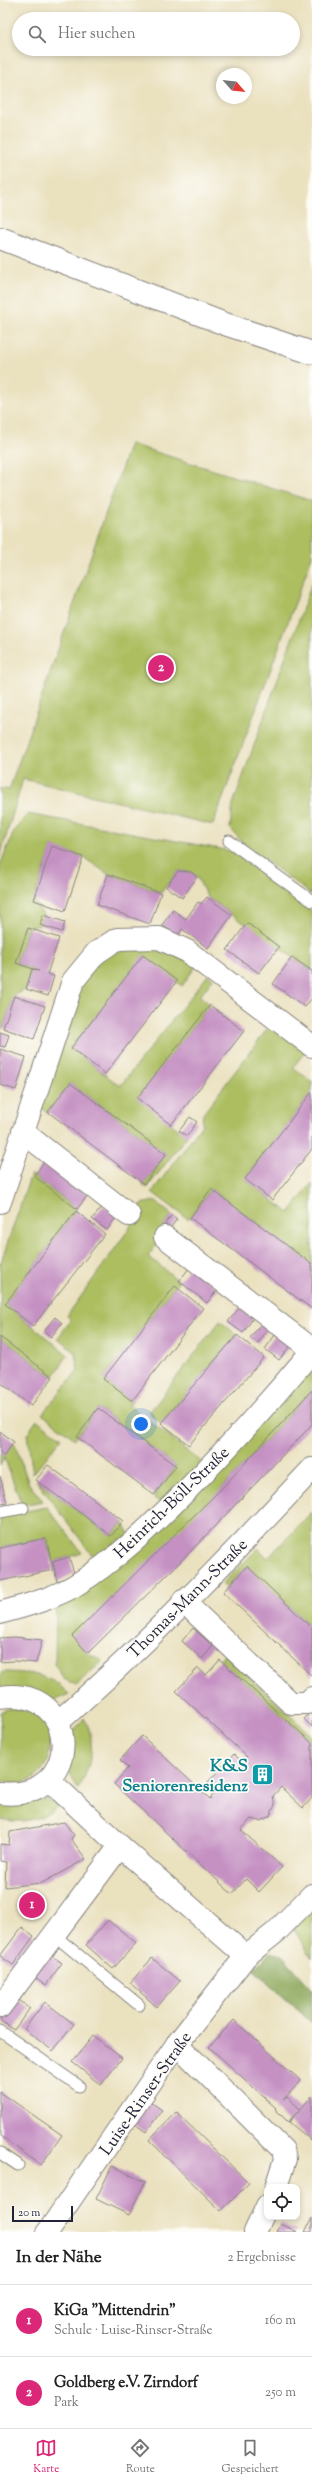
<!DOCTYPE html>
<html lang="de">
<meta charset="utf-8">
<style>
:root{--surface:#fff;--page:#f6f6f6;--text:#222;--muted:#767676;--line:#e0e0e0;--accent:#db2777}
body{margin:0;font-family:"Sorts Mill Goudy",serif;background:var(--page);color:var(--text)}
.controls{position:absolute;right:12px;bottom:12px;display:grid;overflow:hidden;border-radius:8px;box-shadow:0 2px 6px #0003}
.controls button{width:36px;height:36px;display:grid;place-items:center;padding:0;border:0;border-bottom:1px solid var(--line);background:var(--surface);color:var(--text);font:20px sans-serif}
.compass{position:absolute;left:216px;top:68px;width:36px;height:36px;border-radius:50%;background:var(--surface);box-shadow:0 2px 6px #0003;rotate:117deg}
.scale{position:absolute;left:12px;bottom:10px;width:61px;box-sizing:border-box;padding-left:4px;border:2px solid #22223b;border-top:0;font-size:11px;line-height:14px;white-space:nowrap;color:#22223b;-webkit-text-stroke:3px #fdfcf7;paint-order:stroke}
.you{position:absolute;left:141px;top:1424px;width:14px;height:14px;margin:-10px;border:3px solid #fff;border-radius:50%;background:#1a73e8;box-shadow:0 0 0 6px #1a73e833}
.badge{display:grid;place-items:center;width:26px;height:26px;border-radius:50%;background:var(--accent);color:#fff;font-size:13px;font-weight:700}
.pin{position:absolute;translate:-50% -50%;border:2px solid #fff;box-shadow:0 1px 4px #0006}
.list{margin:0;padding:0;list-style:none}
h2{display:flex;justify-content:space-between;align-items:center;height:52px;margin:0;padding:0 16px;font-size:17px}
h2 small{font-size:13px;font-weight:400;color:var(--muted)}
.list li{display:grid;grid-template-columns:26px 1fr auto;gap:12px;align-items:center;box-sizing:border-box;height:72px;padding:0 16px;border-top:1px solid var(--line)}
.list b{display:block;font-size:15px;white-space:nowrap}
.list p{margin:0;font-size:13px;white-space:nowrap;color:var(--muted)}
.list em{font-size:13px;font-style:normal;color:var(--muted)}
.icon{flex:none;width:22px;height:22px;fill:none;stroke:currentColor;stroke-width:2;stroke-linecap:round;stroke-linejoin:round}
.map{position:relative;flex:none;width:312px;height:2232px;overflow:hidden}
.search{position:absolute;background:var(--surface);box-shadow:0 2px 6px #0003;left:12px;right:12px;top:12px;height:44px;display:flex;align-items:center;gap:10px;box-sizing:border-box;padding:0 14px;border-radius:22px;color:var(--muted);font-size:15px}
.sheet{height:196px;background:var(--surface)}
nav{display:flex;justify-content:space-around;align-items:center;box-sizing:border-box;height:56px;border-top:1px solid var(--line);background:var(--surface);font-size:11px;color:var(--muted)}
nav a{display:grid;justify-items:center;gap:2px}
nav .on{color:var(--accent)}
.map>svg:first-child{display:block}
</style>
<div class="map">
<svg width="312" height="2232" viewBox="0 0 312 2232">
<rect width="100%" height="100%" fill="#fdfcf7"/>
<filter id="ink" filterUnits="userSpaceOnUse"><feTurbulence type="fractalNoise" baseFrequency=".025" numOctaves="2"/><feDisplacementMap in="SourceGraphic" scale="8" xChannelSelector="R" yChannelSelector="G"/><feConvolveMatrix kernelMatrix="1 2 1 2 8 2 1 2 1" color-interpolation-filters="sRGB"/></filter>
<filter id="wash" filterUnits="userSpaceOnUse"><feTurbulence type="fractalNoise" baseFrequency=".012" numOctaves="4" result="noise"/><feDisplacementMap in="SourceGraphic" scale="16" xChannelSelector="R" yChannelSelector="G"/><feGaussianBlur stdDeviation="0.9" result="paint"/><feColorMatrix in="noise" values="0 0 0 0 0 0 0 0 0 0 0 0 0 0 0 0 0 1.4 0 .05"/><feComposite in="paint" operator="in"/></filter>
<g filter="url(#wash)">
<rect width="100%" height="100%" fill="#eae1bf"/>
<g fill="#acbe61" stroke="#67704e">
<path d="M130 444 312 501V557L213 825 23 779 0 857V788L9 790Z"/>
<path d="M312 583V895L243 843 230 828 233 804Z"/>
<path d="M28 814 231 851 312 911V971L207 897 197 877 191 872 178 871 161 893 108 874 83 857 52 847 34 900 43 915 40 925 28 928 16 963 32 969 26 989 14 996 3 1028H0V865L15 829Z"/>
<path d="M125 945H158L196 966 182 986 143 956 71 1048 120 1086 208 975 213 979 200 996 210 1005 138 1098 187 1136 147 1188 143 1185 166 1154 70 1083 48 1113 38 1105 79 984 100 958Z"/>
<path d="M271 1024 306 1051 293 1067 312 1082V1092L245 1179 289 1213 312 1183V1264L211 1189 188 1219 152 1192 202 1125 203 1114Z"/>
<path d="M31 1174 77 1209 5 1304 68 1355 53 1377 0 1337V1265Z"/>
<path d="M155 1201 172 1215 163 1227 168 1231 148 1256 179 1281 103 1379 132 1401 129 1405 205 1465 164 1506 153 1497 176 1466 98 1408 75 1439 42 1414 78 1370 75 1352 58 1338 71 1320 67 1316 129 1229 138 1208 141 1204Z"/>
<path d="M220 1321 237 1335 161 1423 149 1413Z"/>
<path d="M312 1360V1390L224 1486 88 1653 103 1661 76 1685 64 1679 55 1665 56 1606Z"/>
<path d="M37 1420 62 1438 33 1474 27 1434Z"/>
<path d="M14 1442 29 1484 43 1501 22 1505 4 1457 0 1466V1453L4 1456Z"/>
<path d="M36 1480 111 1536 123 1521 130 1536 118 1541 95 1559Z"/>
<path d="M47 1507 82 1553 53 1562 46 1538 0 1548V1516Z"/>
<path d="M312 1512V1628L247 1566 226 1588 222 1584 258 1548 268 1558Z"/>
<path d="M225 1654 312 1736V1743L220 1660Z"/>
<path d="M5 1672C32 1673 49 1674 69 1694L53 1701 0 1690V1673Z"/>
<path d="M7 1709C75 1704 55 1803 0 1780V1712Z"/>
<path d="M84 1718C97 1739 91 1769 78 1789L68 1769 75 1730Z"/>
<path d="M38 1799 54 1802 58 1807C41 1820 21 1824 0 1819V1804H22Z"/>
<path d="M311 1911 312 1912V1958L293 1928Z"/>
</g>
<path fill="#89a557" stroke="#566449" d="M270 1952 282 1955 312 1989V2023L253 1969Z"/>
<g id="blocks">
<g fill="#c591c3">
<path d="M52 846 83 857 65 911 34 900Z"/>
<path d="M178 871 191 872 197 877 182 898 166 887Z"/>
<path d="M108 874 161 893 150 924 97 905Z"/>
<path d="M207 897 232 915 208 948 182 929 178 936 162 925 173 910 186 919 198 902 201 904Z"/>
<path d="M43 915 65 922 62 932 40 925Z"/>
<path d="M247 923 279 947 259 973 227 950Z"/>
<path d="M28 928 59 938 47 974 54 976 48 996 26 989 32 969 39 971 16 963Z"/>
<path d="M143 955 177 981 105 1074 71 1048Z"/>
<path d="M292 957 312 971V998L305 1007 273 984Z"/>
<path d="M14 996 45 1006 34 1039 3 1028Z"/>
<path d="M210 1005 244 1031 171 1125 137 1098Z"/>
<path d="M0 1032 9 1035 5 1047 0 1046Z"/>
<path d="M0 1049 26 1057 16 1090 0 1085Z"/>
<path d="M70 1083 166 1154 144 1184 48 1112Z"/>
<path d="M312 1092V1149L272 1200 245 1179Z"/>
<path d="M190 1117 197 1122 187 1136 179 1131Z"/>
<path d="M44 1162 88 1195 77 1209 34 1176Z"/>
<path d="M211 1189 312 1264V1309L190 1218Z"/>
<path d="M103 1206 117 1216 107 1230 92 1219Z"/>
<path d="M76 1211 105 1234 33 1326 5 1304Z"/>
<path d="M172 1215 177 1219 168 1231 163 1227Z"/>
<path d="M190 1267 218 1289 207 1303 179 1281Z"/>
<path d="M175 1286 203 1308 132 1401 103 1379Z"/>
<path d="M239 1308 253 1318 243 1333 228 1322Z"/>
<path d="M55 1317 62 1323 51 1337 44 1331Z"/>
<path d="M261 1324 268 1329 258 1343 250 1338Z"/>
<path d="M237 1335 264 1357 189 1445 161 1423Z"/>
<path d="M275 1335 290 1346 279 1360 265 1349Z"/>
<path d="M0 1337 53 1377 31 1406 0 1382Z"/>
<path d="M312 1390V1424L303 1434 191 1551 88 1653 72 1636 224 1486Z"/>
<path d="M98 1408 176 1466 154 1495 77 1437Z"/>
<path d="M0 1431 14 1442 4 1456 0 1453Z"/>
<path d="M48 1465 123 1521 111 1536 36 1480Z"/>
<path d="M0 1476 7 1503 0 1504Z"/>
<path d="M46 1538 53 1570 0 1581V1548Z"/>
<path d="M69 1557 74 1573 57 1582 53 1562Z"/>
<path d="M247 1566 312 1628V1676L223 1592Z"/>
<path d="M193 1628 213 1646 202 1659 182 1641Z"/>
<path d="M15 1637 42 1640 36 1663 14 1661 0 1662V1638Z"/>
<path d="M220 1660 312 1743V1798L303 1808 281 1787 273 1796 275 1805 270 1816 260 1821 251 1819 241 1830 282 1867 259 1892 246 1879 232 1894 114 1784 128 1768 120 1760 142 1736 210 1799 216 1791 207 1783 234 1754 242 1762 247 1757 176 1691 198 1668 206 1675Z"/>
<path d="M310 1713 312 1714V1727L304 1719Z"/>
<path d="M64 1822 74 1835 71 1839 86 1859 42 1883 5 1887 6 1862 0 1861V1844L9 1845 10 1832Z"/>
<path d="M108 1920 136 1943 113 1969 86 1945Z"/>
<path d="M22 1927 34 1936 13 1965 0 1956Z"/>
<path d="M48 1953 62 1963 46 1985 32 1975Z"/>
<path d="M152 1958 180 1981 157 2007 130 1983Z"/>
<path d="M16 1998 30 2008 14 2030 0 2020Z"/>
<path d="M45 2002 74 2024 53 2051 24 2029Z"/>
<path d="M234 2020 301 2081 283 2100 287 2097 300 2109 288 2122 275 2109 276 2108 209 2047Z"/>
<path d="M93 2036 122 2058 101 2085 72 2062Z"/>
<path d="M0 2092 62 2135 41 2165 0 2136Z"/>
<path d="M312 2096V2141L289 2122Z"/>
<path d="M148 2100 162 2110 146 2132 132 2122Z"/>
<path d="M176 2112 249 2183 221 2211 149 2140Z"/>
<path d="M112 2166 145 2182 129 2215 96 2199Z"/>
<path d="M312 2218V2232H305Z"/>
<path d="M281 2224 298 2232H277Z"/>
</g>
</g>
</g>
<g filter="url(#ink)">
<use href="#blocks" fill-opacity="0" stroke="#86827d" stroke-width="1"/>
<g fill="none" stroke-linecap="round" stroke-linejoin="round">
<defs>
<g id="service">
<path d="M229 841 312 901"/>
<path d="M0 1512 23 1508"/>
<path d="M54 1935 139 2005"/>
<path d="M0 2031 79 2086"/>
<path d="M0 2153 18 2165"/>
</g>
<g id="minor">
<path d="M23 1132 129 1215"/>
<path d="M0 1202 73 981 96 953 117 939 159 938 187 951 312 1046"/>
<path d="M165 1237 312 1349"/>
<path d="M183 1601 291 1703H307L312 1698"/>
<path d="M0 1613C24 1606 52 1599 74 1586 116 1561 152 1525 187 1490 231 1445 272 1399 312 1351"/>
<path d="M0 1697C82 1684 85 1803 0 1793"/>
<path d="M58 1722C148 1643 231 1556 312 1469"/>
<path d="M49 1780 120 1846 246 1956"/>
<path d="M0 2007 120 1846"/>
<path d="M177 2044 283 2150 285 2159 276 2187"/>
<path d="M48 2232 177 2044 246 1956 276 1932 312 1895"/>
<path d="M255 2232 267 2206"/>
</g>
<path id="tertiary" d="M0 238 225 324 312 353"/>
</defs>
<use href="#service" stroke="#86827d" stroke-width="13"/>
<use href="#minor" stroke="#86827d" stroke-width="24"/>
<use href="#tertiary" stroke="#86827d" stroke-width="24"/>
<use href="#service" stroke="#fff" stroke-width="11"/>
<use href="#minor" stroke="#fff" stroke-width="22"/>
<use href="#tertiary" stroke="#fff" stroke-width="22"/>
</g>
</g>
<defs>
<symbol id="building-square" viewBox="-11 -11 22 22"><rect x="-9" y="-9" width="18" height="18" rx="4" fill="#0f9aa8" stroke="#fdfcf7"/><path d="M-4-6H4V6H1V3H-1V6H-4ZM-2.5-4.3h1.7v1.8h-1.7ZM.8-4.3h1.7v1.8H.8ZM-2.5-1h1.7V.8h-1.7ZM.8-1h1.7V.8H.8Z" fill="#fff"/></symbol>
</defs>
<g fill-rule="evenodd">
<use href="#building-square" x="250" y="1762" width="25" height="25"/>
</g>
<g text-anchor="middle" stroke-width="3.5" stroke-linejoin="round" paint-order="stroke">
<g font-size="17" fill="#22223b" stroke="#fdfcf7">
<text transform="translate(171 1502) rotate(-44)" y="6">Heinrich-Böll-Straße</text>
<text transform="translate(187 1598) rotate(-45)" y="6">Thomas-Mann-Straße</text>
<text transform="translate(145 2093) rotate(-55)" y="6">Luise-Rinser-Straße</text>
</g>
<g font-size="17" font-weight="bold" fill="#0d838f" stroke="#fdfcf7" text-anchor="end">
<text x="248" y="1771">K&amp;S<tspan x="248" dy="20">Seniorenresidenz</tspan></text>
</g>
</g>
</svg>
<div class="controls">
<button><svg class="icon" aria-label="locate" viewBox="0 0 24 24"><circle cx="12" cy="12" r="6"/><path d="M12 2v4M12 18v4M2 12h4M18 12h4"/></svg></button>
</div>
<svg class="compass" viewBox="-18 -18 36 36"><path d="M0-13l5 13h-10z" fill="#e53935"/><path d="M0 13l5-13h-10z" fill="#767676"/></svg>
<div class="scale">20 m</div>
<div class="you"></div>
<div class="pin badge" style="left:32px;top:1905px">1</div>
<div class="pin badge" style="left:161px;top:668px">2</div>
<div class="search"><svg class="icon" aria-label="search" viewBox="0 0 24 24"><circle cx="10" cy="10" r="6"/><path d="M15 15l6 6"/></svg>Hier suchen</div>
</div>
<section class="sheet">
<h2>In der Nähe<small>2 Ergebnisse</small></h2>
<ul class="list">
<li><span class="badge">1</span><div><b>KiGa &quot;Mittendrin&quot;</b><p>Schule · Luise-Rinser-Straße</p></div><em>160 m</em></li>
<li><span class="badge">2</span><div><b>Goldberg e.V. Zirndorf</b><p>Park</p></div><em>250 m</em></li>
</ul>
</section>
<nav>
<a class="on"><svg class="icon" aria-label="map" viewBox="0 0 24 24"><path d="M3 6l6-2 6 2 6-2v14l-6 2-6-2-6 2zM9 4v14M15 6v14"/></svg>Karte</a>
<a><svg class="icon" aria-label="directions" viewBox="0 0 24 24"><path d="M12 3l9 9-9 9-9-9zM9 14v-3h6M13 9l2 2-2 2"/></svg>Route</a>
<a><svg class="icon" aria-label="saved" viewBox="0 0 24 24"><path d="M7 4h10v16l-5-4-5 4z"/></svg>Gespeichert</a>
</nav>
